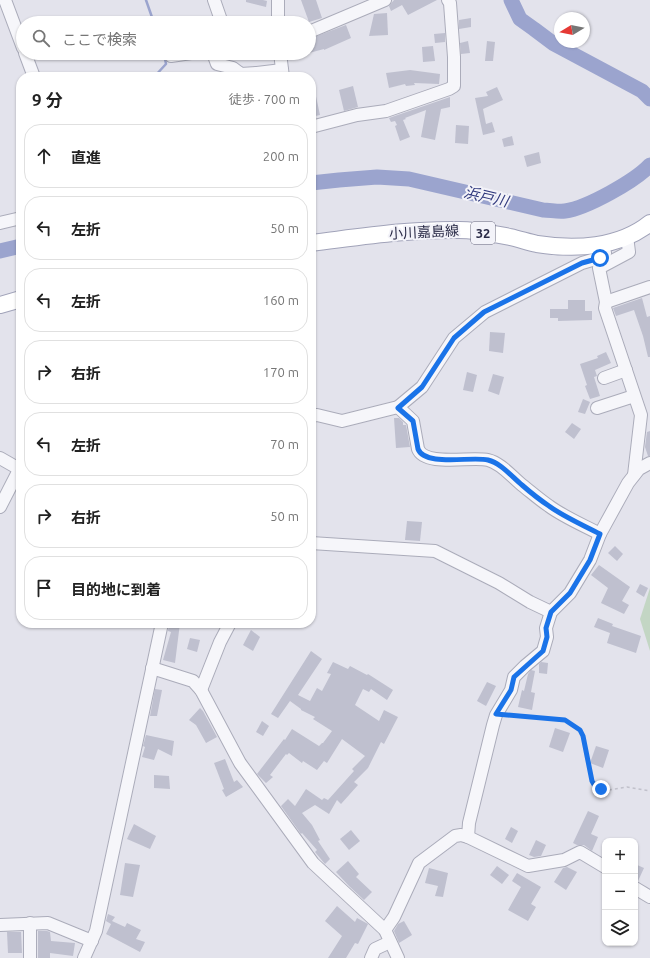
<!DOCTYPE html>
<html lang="ja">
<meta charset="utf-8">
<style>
:root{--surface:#fff;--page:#f6f6f6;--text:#222;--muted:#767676;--line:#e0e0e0}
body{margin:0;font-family:Ubuntu,"Noto Sans JP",sans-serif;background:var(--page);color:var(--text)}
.controls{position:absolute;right:12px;bottom:12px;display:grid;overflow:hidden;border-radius:8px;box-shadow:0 1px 3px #0004}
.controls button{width:36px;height:36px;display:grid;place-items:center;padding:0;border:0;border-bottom:1px solid var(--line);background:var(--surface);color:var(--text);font:20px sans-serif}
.compass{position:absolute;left:554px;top:12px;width:36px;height:36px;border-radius:50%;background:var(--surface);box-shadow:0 1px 3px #0004;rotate:260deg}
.stop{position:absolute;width:12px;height:12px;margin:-9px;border:3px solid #1a73e8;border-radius:50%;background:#fff}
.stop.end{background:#1a73e8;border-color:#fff;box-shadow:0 1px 4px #0008}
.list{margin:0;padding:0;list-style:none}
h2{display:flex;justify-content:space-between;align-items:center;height:52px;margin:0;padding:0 16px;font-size:17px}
h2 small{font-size:13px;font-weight:400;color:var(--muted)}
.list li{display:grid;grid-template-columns:26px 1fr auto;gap:12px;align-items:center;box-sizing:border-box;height:64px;margin:0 8px 8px;padding:0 8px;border:1px solid var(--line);border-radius:16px}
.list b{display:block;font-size:15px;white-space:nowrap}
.list em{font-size:13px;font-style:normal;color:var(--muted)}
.icon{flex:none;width:22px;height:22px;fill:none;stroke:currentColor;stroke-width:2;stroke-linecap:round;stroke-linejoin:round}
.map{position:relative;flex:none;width:650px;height:958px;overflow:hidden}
.search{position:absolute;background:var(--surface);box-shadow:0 1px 3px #0004;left:16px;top:16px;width:300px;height:44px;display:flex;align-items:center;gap:10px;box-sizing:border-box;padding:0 14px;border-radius:22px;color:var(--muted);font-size:15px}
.panel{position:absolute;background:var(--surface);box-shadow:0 1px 3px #0004;left:16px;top:72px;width:300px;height:556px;border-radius:16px}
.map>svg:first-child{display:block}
</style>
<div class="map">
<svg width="650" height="958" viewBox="0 0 650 958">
<rect width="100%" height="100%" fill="#e3e3ec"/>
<path fill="#c3d6c4" d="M650 588V651L640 619Z"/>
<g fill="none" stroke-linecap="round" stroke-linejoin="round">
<g stroke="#9ba4ce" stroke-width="2.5">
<path d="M146 0 154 23"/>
<path d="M154 77 166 64 164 53"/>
</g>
<g stroke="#9ba4ce" stroke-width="15">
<path d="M511 0 520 19 534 29 554 44 642 91 650 99"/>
<path d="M311 183 339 180 377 177 409 179 543 210C550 210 558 212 565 211 587 208 635 181 650 165"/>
<path d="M0 251 21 246"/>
</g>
</g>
<g fill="#bfc0cf">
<path d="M246 0H263L267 1 266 7 246 2Z"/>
<path d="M301 0H316L322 18 309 22Z"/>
<path d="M394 0H437L408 15 402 5 391 11 389 6Z"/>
<path d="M387 13 388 35 369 36 374 14Z"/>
<path d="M471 18V27L459 29V20Z"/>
<path d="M346 25 351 38 324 50V49L309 53V39Z"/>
<path d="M445 33V42L435 43 434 34Z"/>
<path d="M468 41 470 53 461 54 460 43Z"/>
<path d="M487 41 495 42 493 61H485Z"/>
<path d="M433 46 435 61 423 62 422 47Z"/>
<path d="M410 70 440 74 439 84 414 83 415 85 406 86 405 84 389 88 386 73Z"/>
<path d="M353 86 358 107 344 111 339 90Z"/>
<path d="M314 87 320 115 311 117V88Z"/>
<path d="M497 87 503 100 483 109 486 124 492 122 495 132 483 135 475 98 488 96 486 92Z"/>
<path d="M450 97V107L441 109 435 140 421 137 426 110 405 118 406 119 403 120 410 137 400 141 395 126 397 125 395 121 391 122 389 118Z"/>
<path d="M456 125 469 126 468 144 455 143Z"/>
<path d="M512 136 514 145 504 147 502 139Z"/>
<path d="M539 152 541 163 527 167 524 156Z"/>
<path d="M642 298 647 317 650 316V357H648L643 336 634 310 616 316 613 308Z"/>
<path d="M568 300H585V311H592V320L558 321V318H550V309H568Z"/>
<path d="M490 332 505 333 503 353 489 351Z"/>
<path d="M606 352 611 363 595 370 597 376 594 377 600 396 590 399 585 386 587 385 580 364 598 358 597 356Z"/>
<path d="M467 372 477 375 473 392 463 390Z"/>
<path d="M493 374 504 377 499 395 488 391Z"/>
<path d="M583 399 590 402 585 414 578 412Z"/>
<path d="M394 418H399L403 422V425H406L410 447 396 448Z"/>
<path d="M572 423 581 429 574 439 565 432Z"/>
<path d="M650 431V456H648L645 447 647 432Z"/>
<path d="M407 521 422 522 420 541 405 540Z"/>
<path d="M615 546 623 554 617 561 608 553Z"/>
<path d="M599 565 630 587 622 601 629 605 624 614 601 603 608 588 591 575Z"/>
<path d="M640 584 648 588 644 597 636 592Z"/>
<path d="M598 618 613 624 612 626 641 636 636 653 607 643 610 633 594 627Z"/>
<path d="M169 623H180L175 663 163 660 171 632 168 631Z"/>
<path d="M251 630 260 637 253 651 243 645Z"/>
<path d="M190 638 200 640 197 652 187 649Z"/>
<path d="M311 651 322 659 298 695 310 701 317 688 322 691 331 674 327 673 333 662 348 669 350 666 367 675 368 674 393 690 387 700 371 689 369 692 363 689 355 705 379 721 384 710 398 717 384 744 381 742 368 768 354 782 358 785 341 804 337 800 329 814 315 805 302 813 312 825 320 840 318 841 330 859 325 864 315 852 317 850 302 833 301 834 281 806 288 799 295 806 306 789 322 800 324 798 328 800 354 771 352 769 365 756 342 739 327 763 324 761 317 770 303 761 302 763 289 753 287 755 286 754 270 775 273 777 266 783 257 774 284 739 285 740 292 729 319 746 322 743H323L332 731 313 719 315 717 301 710V709L290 701 278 718 271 714Z"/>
<path d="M541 662 548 663 547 674 539 673V664Z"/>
<path d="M531 670 535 671 531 692 535 693 532 710 518 707 522 690 524 691 528 674Z"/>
<path d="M487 682 496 686 486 706 477 701Z"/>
<path d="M155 689 162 690 157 716H150Z"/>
<path d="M200 708 203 711 217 737 206 743 196 725 189 720Z"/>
<path d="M262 721 269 726 263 736 256 732Z"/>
<path d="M555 728 570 733 563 752 549 747Z"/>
<path d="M146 735 174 741 172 756 158 749 154 760 142 757 145 747 143 746Z"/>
<path d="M596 746 609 750 603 768 590 763Z"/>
<path d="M225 759 234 782 237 780 243 787 226 797 222 790 224 789 214 763Z"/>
<path d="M154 775 169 776 170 789 154 788Z"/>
<path d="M588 811 599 816 591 834 598 837 592 851 584 845H577L573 843Z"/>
<path d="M134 824 156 836 150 849 127 839Z"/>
<path d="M511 827 518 831 512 843 505 839Z"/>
<path d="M351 830 360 841 349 850 340 839Z"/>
<path d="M536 840 546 845 541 856 534 857 529 855Z"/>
<path d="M348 861 359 874 356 877 372 892 364 900 349 886 336 872Z"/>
<path d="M125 863 140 865 133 897 120 895Z"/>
<path d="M635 864 644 868 638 881H635Z"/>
<path d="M497 866 509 875 502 884 490 875Z"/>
<path d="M567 867 577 872 566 890 554 882 563 868Z"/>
<path d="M429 868 448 873 443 897 435 896 438 886 425 883Z"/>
<path d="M517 873 541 887 531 904 536 907 528 921 508 910 521 887 512 881Z"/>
<path d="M337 906 355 922 357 918 368 924 358 944 355 943 346 958H328L342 936 325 921Z"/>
<path d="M108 914 115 917 112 921 125 927 127 923 141 930 136 939 145 942 140 952 106 934 111 924 106 921Z"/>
<path d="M404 921 412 935 399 943 394 931 398 924Z"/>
<path d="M38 931H47L50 932 51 941 75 943 73 956 50 953V958H38Z"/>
<path d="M7 932H21L22 953H8Z"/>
</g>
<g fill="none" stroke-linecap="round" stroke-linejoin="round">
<defs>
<g id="minor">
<path d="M5 0 23 48"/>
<path d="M214 0 222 23"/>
<path d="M278 0V23"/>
<path d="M309 32 385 0"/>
<path d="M25 53 34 77"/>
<path d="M213 53 217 64 233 68 241 74 257 73"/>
<path d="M280 53 283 77"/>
<path d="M171 56 191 53"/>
<path d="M257 77V73L282 70"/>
<path d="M311 127 357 115 386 111 449 89 454 86V57L450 3 448 0"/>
<path d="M0 223 21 218"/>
<path d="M627 236 629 252 599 268 606 302 605 308 641 415 634 475"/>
<path d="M606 302 650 287"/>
<path d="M604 378 626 370"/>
<path d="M398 407 413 421 418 449C425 467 472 456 488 460 501 463 512 477 522 485 531 492 540 500 549 506 564 517 583 525 600 534"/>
<path d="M597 408 634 396"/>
<path d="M311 416 317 415 342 421 398 407 422 387 454 338 485 312 582 263 599 258 605 253 603 244"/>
<path d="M0 458 21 470"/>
<path d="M0 507 21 466"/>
<path d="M311 543 435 551 499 583 530 602 551 612"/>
<path d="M152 668 193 681 201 690 240 763 313 863 385 930 398 958"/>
<path d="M201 690 220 642 230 623"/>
<path d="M468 837 469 823 493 725 496 715 511 690 514 677 525 666 543 651 547 637 546 628 551 612 570 593 590 560 600 534 628 483 639 469 650 463"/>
<path d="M635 888 650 897"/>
<path d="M0 925 48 923 92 941"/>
<path d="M385 930 394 917 419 863 455 836 461 835 468 837 528 866 564 860 580 852 605 867"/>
<path d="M30 958V923"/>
<path d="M84 958 96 931 162 623"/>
<path d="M371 958 375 949 390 942"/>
</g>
<g id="major">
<path d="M311 243C360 237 409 229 459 230 476 230 494 234 510 237 519 239 528 242 537 244 575 250 619 248 650 223"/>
<path d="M0 305 21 299"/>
</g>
</defs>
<use href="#minor" stroke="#abacba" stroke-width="14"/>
<use href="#major" stroke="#a1a3b9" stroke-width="18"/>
<path stroke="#c1c1cb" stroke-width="1.5" stroke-dasharray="3 3" stroke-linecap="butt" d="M507 715 565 720 580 730 583 736 592 781 596 788 609 790 627 787 650 791"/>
<use href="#minor" stroke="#f6f6fa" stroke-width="12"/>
<use href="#major" stroke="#fff" stroke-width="16"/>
</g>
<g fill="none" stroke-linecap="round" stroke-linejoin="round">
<path stroke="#1a73e8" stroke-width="5" d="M600 258 582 263 484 312 454 338 422 387 398 408 413 421 418 449C425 467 472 456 488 460 501 463 512 477 522 485 530 492 540 500 549 506 564 517 583 525 600 534L590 560 570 593 551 612 546 628 547 637 543 651 514 677 511 690 496 714 565 720 580 730 583 736 592 781 596 788 601 789"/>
</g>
<g text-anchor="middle" stroke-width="4" stroke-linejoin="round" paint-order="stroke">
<rect fill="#f3f3f9" stroke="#66667c" stroke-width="1" x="471" y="222" width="24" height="22" rx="3"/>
<g font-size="13" font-weight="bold" fill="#292a46">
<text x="483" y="238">32</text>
</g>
<g font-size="14" fill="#292a46" stroke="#f3f3f9">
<text transform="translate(424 232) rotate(-3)" y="5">小川嘉島線</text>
</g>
<g font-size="15" font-style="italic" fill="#30397d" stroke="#f3f3f9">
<text transform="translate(486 197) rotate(13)" y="5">浜戸川</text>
</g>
</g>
</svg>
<div class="controls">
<button>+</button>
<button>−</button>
<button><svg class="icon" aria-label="layers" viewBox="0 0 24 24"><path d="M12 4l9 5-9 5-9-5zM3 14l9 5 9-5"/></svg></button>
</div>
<svg class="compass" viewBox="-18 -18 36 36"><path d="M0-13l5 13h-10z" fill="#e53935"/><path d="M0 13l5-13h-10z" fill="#767676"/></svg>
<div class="stop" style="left:600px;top:258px"></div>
<div class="stop end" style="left:601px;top:789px"></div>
<div class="search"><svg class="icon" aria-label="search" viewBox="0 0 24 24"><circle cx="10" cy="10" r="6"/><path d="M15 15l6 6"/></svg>ここで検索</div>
<section class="panel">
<h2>9 分<small>徒歩 · 700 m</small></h2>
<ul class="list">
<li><svg class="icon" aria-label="ahead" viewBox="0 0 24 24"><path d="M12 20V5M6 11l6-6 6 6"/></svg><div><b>直進</b></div><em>200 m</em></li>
<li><svg class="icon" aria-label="left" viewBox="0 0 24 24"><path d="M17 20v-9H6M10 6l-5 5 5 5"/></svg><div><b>左折</b></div><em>50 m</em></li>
<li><svg class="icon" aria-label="left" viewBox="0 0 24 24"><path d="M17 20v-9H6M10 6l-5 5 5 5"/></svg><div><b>左折</b></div><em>160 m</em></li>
<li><svg class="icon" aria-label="right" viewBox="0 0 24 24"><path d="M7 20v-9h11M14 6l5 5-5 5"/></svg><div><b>右折</b></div><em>170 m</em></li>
<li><svg class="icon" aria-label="left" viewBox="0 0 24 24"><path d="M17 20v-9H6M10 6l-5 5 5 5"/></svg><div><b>左折</b></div><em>70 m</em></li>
<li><svg class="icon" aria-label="right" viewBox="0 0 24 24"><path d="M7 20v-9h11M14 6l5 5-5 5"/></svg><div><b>右折</b></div><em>50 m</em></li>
<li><svg class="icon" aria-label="arrive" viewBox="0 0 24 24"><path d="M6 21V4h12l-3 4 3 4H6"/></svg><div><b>目的地に到着</b></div></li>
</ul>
</section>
</div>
